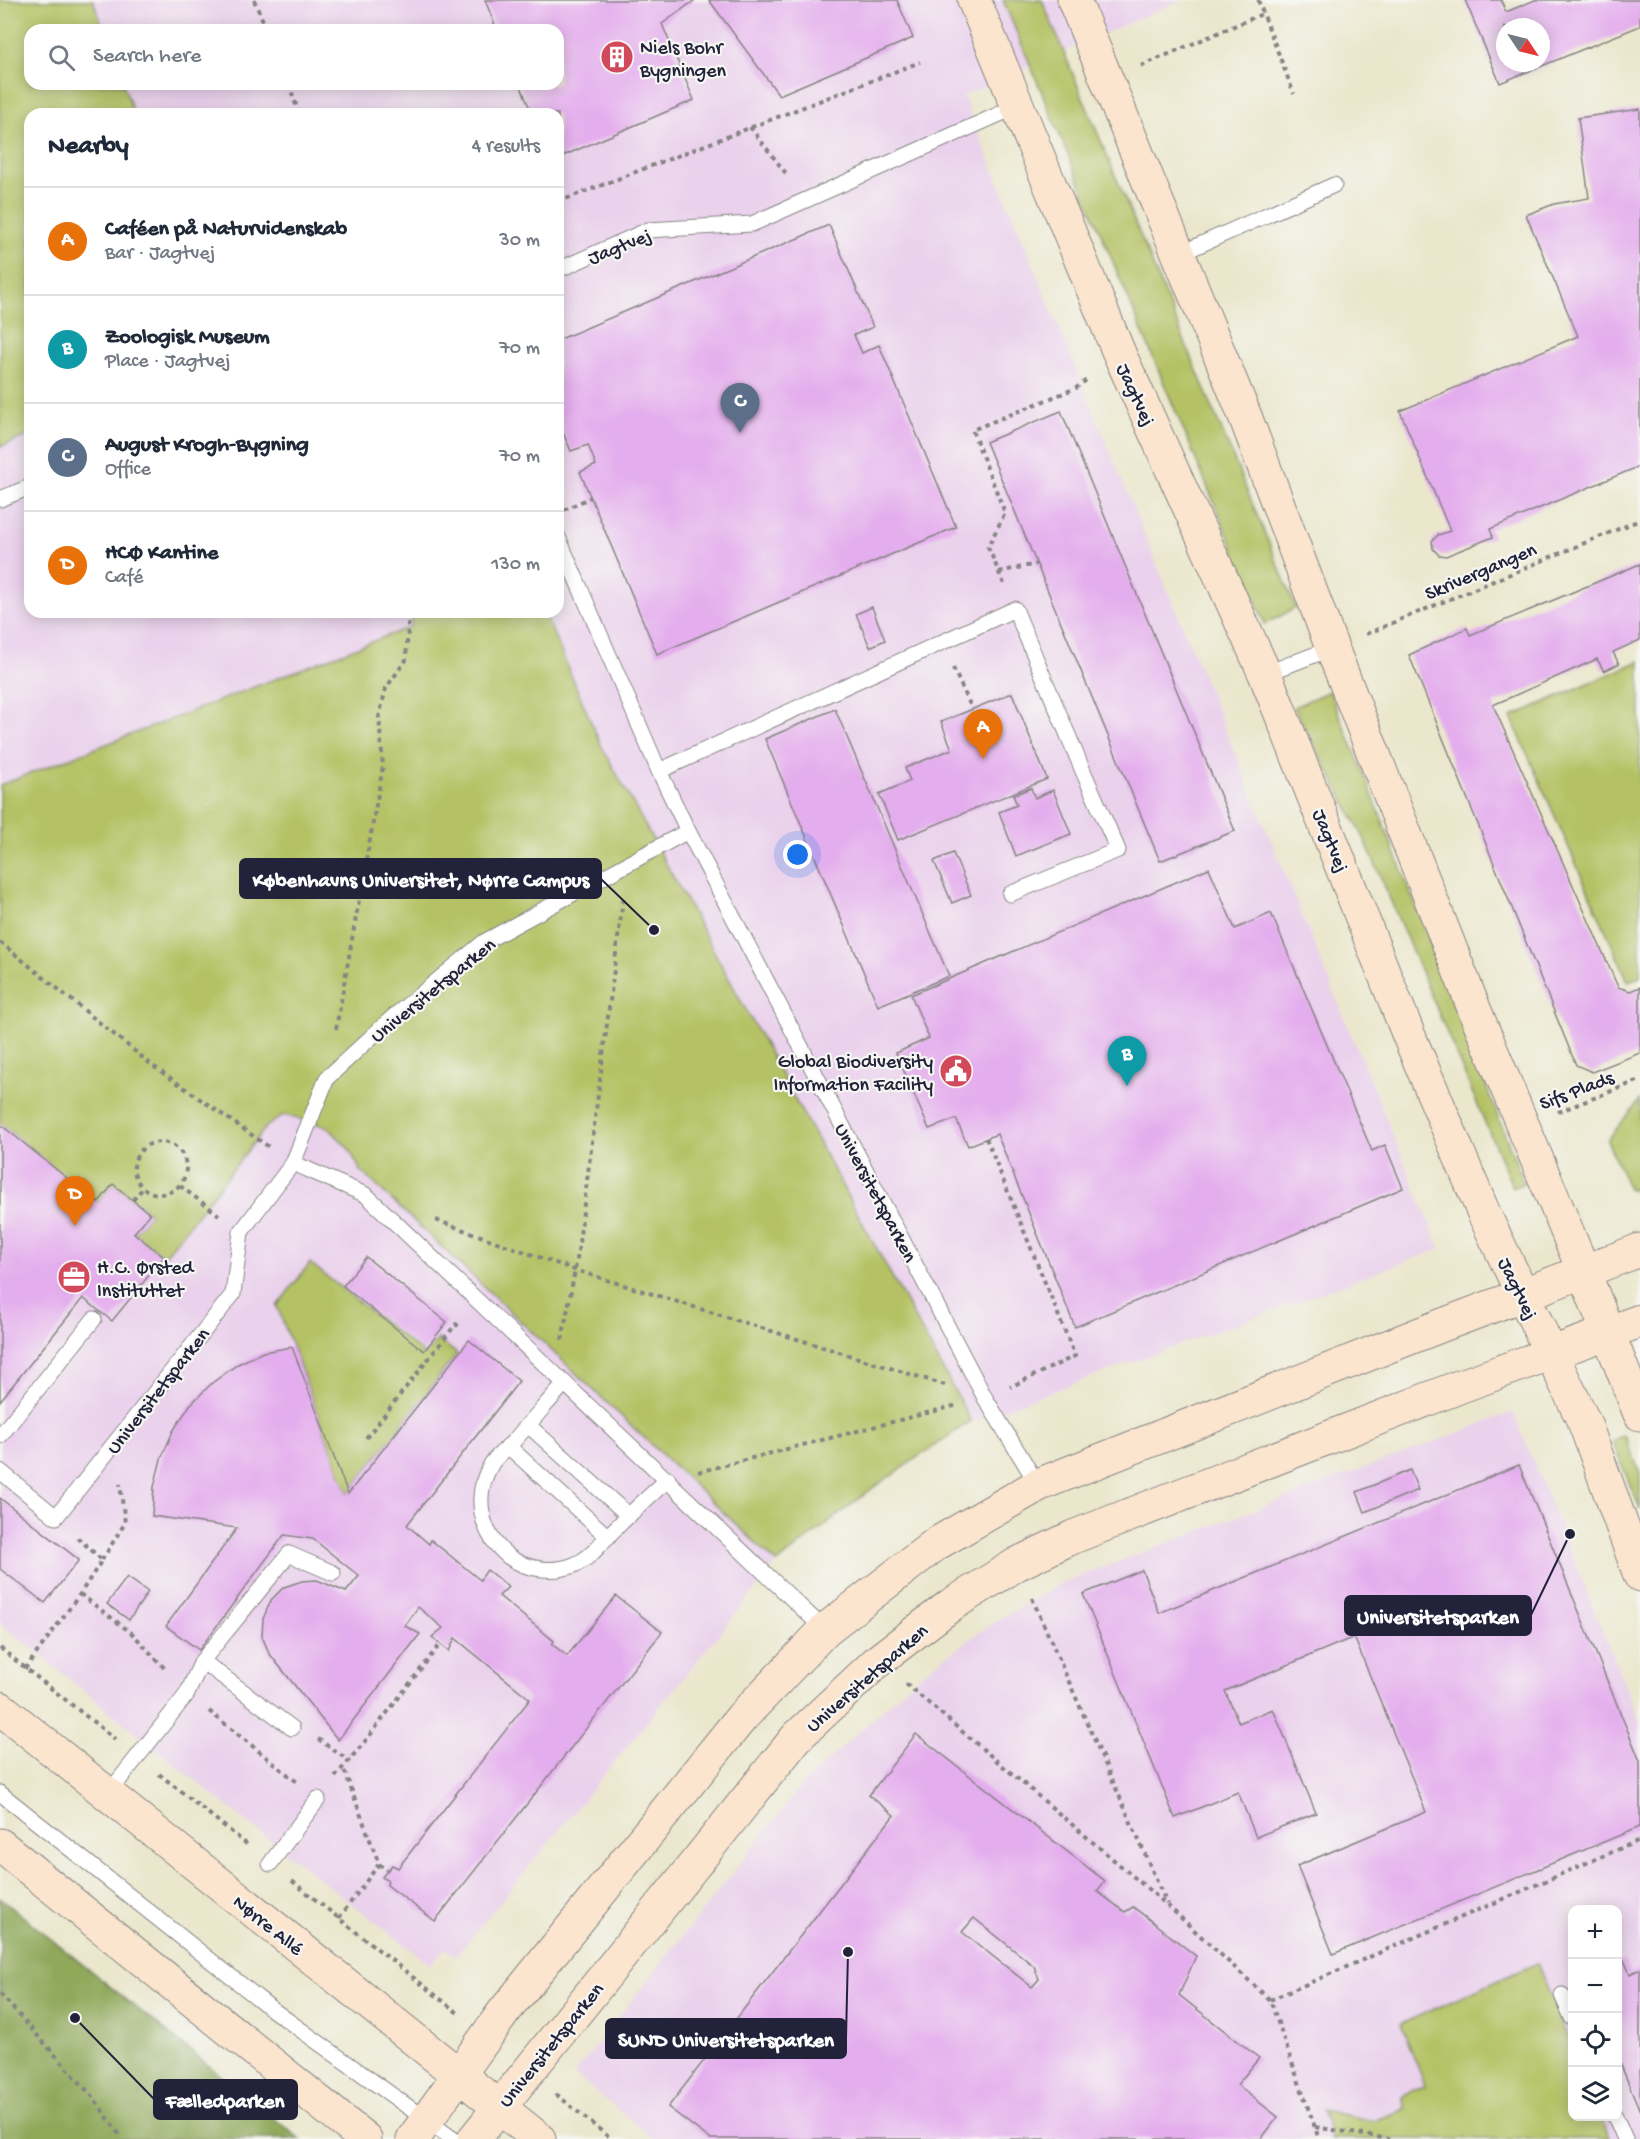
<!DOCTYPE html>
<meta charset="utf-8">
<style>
:root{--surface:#fff;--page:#f2f2f3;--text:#1f2937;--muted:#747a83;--line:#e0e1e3;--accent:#b45309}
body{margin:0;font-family:"Gochi Hand",sans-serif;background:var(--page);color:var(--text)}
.controls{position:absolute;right:18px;bottom:18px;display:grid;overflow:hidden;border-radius:12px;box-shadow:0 3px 15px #0003}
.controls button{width:54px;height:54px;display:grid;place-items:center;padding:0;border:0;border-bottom:2px solid var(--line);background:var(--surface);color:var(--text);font:30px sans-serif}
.compass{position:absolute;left:1496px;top:18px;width:54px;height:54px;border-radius:50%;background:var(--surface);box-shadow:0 3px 15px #0003;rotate:125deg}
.you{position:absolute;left:798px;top:855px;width:21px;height:21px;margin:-15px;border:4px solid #fff;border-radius:50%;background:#1a73e8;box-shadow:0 0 0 9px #1a73e833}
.badge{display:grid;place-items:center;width:39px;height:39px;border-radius:50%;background:var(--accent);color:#fff;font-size:20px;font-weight:700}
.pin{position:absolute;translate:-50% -50px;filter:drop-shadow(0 2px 3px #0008)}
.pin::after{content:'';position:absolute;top:32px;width:21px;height:18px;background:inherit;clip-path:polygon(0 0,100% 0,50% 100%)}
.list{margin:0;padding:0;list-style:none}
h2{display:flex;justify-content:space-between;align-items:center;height:78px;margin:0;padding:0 24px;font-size:26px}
h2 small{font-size:20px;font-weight:400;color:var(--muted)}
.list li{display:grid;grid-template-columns:39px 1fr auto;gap:18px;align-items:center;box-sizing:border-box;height:108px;padding:0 24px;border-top:2px solid var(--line)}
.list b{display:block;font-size:22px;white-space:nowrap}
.list p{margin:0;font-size:20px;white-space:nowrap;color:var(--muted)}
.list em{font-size:20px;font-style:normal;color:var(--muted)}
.icon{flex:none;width:33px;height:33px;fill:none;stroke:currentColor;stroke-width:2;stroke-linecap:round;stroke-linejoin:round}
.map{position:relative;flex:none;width:1640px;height:2139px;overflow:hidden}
.search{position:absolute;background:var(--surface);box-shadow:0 3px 15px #0003;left:24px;top:24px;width:540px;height:66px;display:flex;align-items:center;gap:15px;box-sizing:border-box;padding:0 21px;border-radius:18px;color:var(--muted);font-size:22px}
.panel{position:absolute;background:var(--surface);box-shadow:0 3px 15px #0003;left:24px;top:108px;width:540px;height:510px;border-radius:18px}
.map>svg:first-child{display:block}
</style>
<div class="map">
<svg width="1640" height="2139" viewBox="0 0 1640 2139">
<rect width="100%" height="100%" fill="#f6f6f2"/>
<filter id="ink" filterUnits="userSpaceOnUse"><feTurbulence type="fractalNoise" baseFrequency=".0167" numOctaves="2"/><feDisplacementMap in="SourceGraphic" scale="12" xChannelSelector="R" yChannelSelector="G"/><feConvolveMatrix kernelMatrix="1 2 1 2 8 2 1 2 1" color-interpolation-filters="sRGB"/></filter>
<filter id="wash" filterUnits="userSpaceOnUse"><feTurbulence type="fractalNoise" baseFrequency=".008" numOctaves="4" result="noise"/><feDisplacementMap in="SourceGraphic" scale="24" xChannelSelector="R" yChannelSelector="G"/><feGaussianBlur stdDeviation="1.35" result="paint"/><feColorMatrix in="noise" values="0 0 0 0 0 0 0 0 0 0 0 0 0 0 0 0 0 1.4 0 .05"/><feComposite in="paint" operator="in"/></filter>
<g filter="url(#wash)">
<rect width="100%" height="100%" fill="#ebe7cd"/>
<g fill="#ead1ec" fill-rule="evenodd">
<path d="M0 0H1181L963 96 1440 1249 972 1421 874 1487 777 1563 456 1956 445 1948 431 1965 263 1835 0 1623ZM30 30H558V84H30ZM30 114H558V612H30Z"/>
<path d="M1513 1412 1640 1723V2139H654L574 2074 802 1785 921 1674 990 1625 1062 1583ZM1572 1910H1618V2116H1572Z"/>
</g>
<g fill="#b4c265" stroke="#6b7250" stroke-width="1.5">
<path d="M0 0H93L104 30H30V84H123L134 114H30V435L0 447Z"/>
<path d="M1003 0H1042L1296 608 1265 624Z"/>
<path d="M413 612H544L601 745 971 1421 874 1487 777 1563 361 1171 349 1149 328 1127 284 1115 266 1127 164 1257 134 1233 150 1213 113 1184 98 1203 0 1124V785L410 627Z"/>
<path d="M1640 661V977L1628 981 1511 717Z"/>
<path d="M1329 691 1365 776 1524 1183 1513 1188 1364 838 1294 707Z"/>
<path d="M1640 1100V1190L1629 1189 1607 1140Z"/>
<path d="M310 1263 425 1355 438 1339 457 1354 348 1494 277 1306Z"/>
<path d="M1624 1435 1640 1473V1509L1612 1441Z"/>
<path d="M1537 1963 1572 2048V2116L1601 2117 1610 2139H1332L1322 2110 1373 2121 1405 2109 1402 2096 1425 2085 1401 2024Z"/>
</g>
<path fill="#8fa85a" stroke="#58654a" stroke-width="1.5" d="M0 1898 300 2139H0Z"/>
<g id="blocks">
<g fill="#e4aded" fill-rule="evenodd">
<path d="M485 0H695L662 24 694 100 558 158V114H532L520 84H558V30H497Z"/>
<path d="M709 0H897L913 38 779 95Z"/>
<path d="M1465 0H1501L1506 12 1535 0H1640V26L1500 83ZM1505 27H1541V63H1505Z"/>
<path d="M1640 109V466L1490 529 1493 537 1446 556 1439 555 1433 549 1432 541 1438 535 1450 531 1400 411 1578 336 1526 215 1554 204 1589 198 1578 118Z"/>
<path d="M829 225 873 327 854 335 862 353 879 345 956 527 657 654 580 472 596 465 588 445 571 451 558 421V340Z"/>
<path d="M1061 411 1235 831 1160 861 986 442Z"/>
<path d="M1640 564V640L1613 652 1619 664 1604 671 1597 659 1493 705 1618 987 1630 991 1640 987V1053L1592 1072 1576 1065 1409 655 1467 628 1470 635Z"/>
<path d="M872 607 885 640 870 647 856 614Z"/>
<path d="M1012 693 1047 779 898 840 879 794 910 781 905 768 952 749 941 722Z"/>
<path d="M835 709 949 976 878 1006 765 739Z"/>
<path d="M1031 788 1035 798 1053 790 1071 834 1016 856 999 812 1017 805 1013 795Z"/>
<path d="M953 853 971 895 952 903 934 861Z"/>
<path d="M1209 868 1235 929 1271 913 1372 1151 1385 1145 1403 1188 1075 1327 997 1134 968 1146 956 1119 929 1129 896 1053 929 1038 911 995Z"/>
<path d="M0 1124 98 1203 113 1184 150 1214 134 1233 164 1257 112 1321 83 1298 0 1401Z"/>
<path d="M366 1257 447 1322 424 1351 343 1286Z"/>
<path d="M469 1340 519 1381 407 1525 429 1544 431 1540 480 1580 487 1570 496 1577 508 1587 499 1596 554 1641 552 1644 567 1656 616 1596 662 1632 435 1921 387 1885 388 1881 382 1877 392 1865 398 1868 530 1699 455 1638 449 1651 440 1644 432 1637 443 1628 418 1607 405 1626 420 1634 338 1740 269 1653 262 1636 263 1619 271 1600 284 1587 302 1581 317 1580 346 1592 359 1576 313 1539 284 1535 199 1650 166 1626 237 1528 152 1516 154 1487 161 1459 173 1431 190 1405 212 1383 238 1364 263 1352 292 1347 348 1494Z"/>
<path d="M1519 1465 1640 1761V1827L1333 1954 1297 1866 1426 1812 1354 1637 1225 1691 1239 1723 1273 1709 1316 1813 1256 1837 1238 1792 1175 1818 1083 1594 1142 1570 1159 1613Z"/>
<path d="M1410 1470 1418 1490 1365 1512 1357 1492Z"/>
<path d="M0 1498 79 1560 45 1603 0 1569Z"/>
<path d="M127 1577 148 1592 129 1620 107 1604Z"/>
<path d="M916 1734 1105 1881 1097 1891 1125 1912 1133 1907 1196 1956 1179 1995 1259 2058 1237 2085 1278 2117 1261 2139H710L668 2107 894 1815 869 1795ZM974 1918 1034 1966 1039 1979 1032 1987 962 1932Z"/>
<path d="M1624 1960 1630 1974 1640 1969V2111L1618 2058V1963Z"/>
</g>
</g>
</g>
<g filter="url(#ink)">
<use href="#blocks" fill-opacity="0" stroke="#868484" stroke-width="1.5"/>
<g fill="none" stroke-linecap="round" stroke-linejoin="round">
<defs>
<g id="lane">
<path d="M1179 254 1334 185"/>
<path d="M558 270 648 230 752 224 1018 106"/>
<path d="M0 499 30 487"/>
<path d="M558 537 659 771 688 831 985 1398 1038 1485"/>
<path d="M1265 674 1332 648"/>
<path d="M659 771 1015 609 1083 771 1118 850 1010 894"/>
<path d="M293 1163 366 1195 825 1630"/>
<path d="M565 1383C547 1403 529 1424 511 1444 505 1450 497 1456 492 1463 472 1495 480 1534 509 1557 527 1570 554 1573 574 1565 589 1559 598 1547 608 1536 627 1516 648 1498 668 1479"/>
<path d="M528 1425 629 1516"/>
<path d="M0 1436 94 1319"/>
<path d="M508 1446 608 1537"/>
<path d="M0 1471 56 1517 233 1294 241 1232 293 1163 327 1078 393 1017 484 942 688 831"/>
<path d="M202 1661 292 1728"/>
<path d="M0 1793 273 2010 453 2139"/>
<path d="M108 1794 187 1694 202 1661 289 1554 333 1573"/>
<path d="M270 1864 318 1799"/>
<path d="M1562 1995 1572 2018"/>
<path d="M1615 2116 1625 2139"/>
</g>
<g id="secondary">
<path d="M974 0 1119 353 1265 674 1409 1036 1485 1216 1585 1424 1640 1575"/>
<path d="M1074 0 1245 416 1332 648 1475 1011 1584 1272 1640 1414"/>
<path d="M0 1708 539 2139"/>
<path d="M0 1845 365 2139"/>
<path d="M413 2139 503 2013 742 1717 825 1630 936 1544 1038 1485 1440 1326 1640 1250"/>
<path d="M474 2139 797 1737 879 1660 951 1605 1017 1564 1073 1537 1464 1385 1640 1321"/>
</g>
</defs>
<use href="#lane" stroke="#868484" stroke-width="17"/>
<use href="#secondary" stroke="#868484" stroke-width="35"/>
<g stroke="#868484" stroke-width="4" stroke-dasharray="4.5 4.5" stroke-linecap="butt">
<path d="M254 0 267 30"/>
<path d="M1258 0 1294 94"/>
<path d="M1141 66 1262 14"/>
<path d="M289 84 299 114"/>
<path d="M750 127 788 176"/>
<path d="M558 202 920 62"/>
<path d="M564 510 591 497"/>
<path d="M999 572 1036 564"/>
<path d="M1004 584 988 547 1005 513 972 430 1076 388 1089 378"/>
<path d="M1366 634 1640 520"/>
<path d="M953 668 972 709"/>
<path d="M0 942 153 1066 269 1147"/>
<path d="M336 1029 383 766 379 717 386 688 406 660 409 612"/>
<path d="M1558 1112 1640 1080"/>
<path d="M986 1138 1075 1356 1010 1387"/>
<circle cx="160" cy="1168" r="26"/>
<path d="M180 1186 219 1215"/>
<path d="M133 1200 143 1188"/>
<path d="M436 1220 575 1270 945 1385"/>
<path d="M562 1340 577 1259 623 899"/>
<path d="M366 1438 456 1324 459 1327"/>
<path d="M698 1472 958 1405"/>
<path d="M102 1560 125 1523 120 1484"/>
<path d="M80 1594 133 1634 167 1671"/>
<path d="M1032 1598 1167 1904"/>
<path d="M0 1648 115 1739"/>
<path d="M25 1669 80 1594 102 1560 76 1536"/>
<path d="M906 1684 1167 1905 1270 2000 1319 2139"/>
<path d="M209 1711 297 1782"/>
<path d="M318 1739 349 1761"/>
<path d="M159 1774 249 1846"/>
<path d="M335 1777 367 1739 440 1644"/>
<path d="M379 1864 387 1870"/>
<path d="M292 1881 458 2013"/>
<path d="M339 1918 379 1864 343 1767"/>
<path d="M0 1994 93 2097 119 2134 120 2139"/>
<path d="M1270 2000 1640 1840"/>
<path d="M556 2094 611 2139"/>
<path d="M1315 2127 1389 2139"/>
</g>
<use href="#lane" stroke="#fff" stroke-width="15"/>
<use href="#secondary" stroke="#fbe5cf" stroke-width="33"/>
</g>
</g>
<defs>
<symbol id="building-disc" viewBox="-11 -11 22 22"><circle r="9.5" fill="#d1495b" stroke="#f6f6f2"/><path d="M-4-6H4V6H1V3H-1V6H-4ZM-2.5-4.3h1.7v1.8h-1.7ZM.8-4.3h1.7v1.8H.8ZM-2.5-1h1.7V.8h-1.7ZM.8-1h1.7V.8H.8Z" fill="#fff"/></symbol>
<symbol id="civic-disc" viewBox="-11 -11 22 22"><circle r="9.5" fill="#d1495b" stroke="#f6f6f2"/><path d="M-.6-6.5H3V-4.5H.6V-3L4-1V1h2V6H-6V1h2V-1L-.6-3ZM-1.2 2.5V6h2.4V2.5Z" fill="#fff"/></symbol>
<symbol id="office-disc" viewBox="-11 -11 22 22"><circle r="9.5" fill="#d1495b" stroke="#f6f6f2"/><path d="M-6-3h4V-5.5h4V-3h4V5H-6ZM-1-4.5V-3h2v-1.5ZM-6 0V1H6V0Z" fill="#fff"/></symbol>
</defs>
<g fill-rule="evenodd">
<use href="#building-disc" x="598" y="38" width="38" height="38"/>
<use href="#civic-disc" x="937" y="1052" width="38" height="38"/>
<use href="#office-disc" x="55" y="1258" width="38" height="38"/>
</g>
<g text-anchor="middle" stroke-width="4.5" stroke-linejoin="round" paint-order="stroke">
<g font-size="20" fill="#22223b" stroke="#f6f6f2" text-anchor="start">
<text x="640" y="53">Niels Bohr<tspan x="640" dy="23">Bygningen</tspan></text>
<text x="933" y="1067" text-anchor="end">Global Biodiversity<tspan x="933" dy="23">Information Facility</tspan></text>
<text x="97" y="1273">H.C. Ørsted<tspan x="97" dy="23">Instituttet</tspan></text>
</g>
<g font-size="20" fill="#22223b" stroke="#f6f6f2">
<text transform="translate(619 245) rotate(-22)" y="7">Jagtvej</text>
<text transform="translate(1137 394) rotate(65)" y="7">Jagtvej</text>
<text transform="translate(1480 570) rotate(-23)" y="7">Skrivergangen</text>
<text transform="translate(1332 840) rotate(68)" y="7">Jagtvej</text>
<text transform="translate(432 989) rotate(-39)" y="7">Universitetsparken</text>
<text transform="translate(1576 1089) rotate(-21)" y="7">Sifs Plads</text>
<text transform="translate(877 1192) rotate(62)" y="7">Universitetsparken</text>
<text transform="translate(1519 1288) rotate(64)" y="7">Jagtvej</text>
<text transform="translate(157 1390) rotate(-52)" y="7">Universitetsparken</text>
<text transform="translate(866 1677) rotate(-41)" y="7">Universitetsparken</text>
<text transform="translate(269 1924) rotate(39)" y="7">Nørre Allé</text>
<text transform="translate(550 2044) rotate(-51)" y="7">Universitetsparken</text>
</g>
</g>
<path fill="none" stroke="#22223b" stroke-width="2" d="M654 930L601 879M1570 1534L1531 1615M848 1952L846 2038M75 2018L154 2099"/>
<g fill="#22223b" stroke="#f6f6f2" stroke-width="2">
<circle cx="654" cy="930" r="6"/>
<circle cx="1570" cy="1534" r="6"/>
<circle cx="848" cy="1952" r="6"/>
<circle cx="75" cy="2018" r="6"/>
</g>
<g fill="#22223b" stroke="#22223b" stroke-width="2">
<rect x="240" y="859" width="361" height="39" rx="6"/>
<rect x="1345" y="1596" width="186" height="39" rx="6"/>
<rect x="606" y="2019" width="240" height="39" rx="6"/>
<rect x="154" y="2080" width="143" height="39" rx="6"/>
</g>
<g font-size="21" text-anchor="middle" font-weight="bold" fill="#fff">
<text x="421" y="886">Københavns Universitet, Nørre Campus</text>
<text x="1438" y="1623">Universitetsparken</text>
<text x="726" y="2046">SUND Universitetsparken</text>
<text x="225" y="2107">Fælledparken</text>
</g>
</svg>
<div class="controls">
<button>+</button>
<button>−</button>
<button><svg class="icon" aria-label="locate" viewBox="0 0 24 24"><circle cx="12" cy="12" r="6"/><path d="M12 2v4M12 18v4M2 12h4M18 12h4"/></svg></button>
<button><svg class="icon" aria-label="layers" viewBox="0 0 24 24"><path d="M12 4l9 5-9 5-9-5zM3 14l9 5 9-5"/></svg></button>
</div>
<svg class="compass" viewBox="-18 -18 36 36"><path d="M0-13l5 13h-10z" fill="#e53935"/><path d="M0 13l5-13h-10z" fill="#747a83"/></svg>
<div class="you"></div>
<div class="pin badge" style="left:983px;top:759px;background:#e8710a">A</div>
<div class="pin badge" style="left:1127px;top:1086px;background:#0f9aa8">B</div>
<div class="pin badge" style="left:740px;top:433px;background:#5c6f8a">C</div>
<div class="pin badge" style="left:75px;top:1226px;background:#e8710a">D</div>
<div class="search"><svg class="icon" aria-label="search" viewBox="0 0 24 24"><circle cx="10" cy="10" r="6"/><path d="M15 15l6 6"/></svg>Search here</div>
<section class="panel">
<h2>Nearby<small>4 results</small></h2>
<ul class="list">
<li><span class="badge" style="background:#e8710a">A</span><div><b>Caféen på Naturvidenskab</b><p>Bar · Jagtvej</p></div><em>30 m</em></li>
<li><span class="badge" style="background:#0f9aa8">B</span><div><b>Zoologisk Museum</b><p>Place · Jagtvej</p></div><em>70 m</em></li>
<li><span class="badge" style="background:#5c6f8a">C</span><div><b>August Krogh-Bygning</b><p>Office</p></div><em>70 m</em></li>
<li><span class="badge" style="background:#e8710a">D</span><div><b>HCØ Kantine</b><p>Café</p></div><em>130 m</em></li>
</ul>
</section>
</div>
